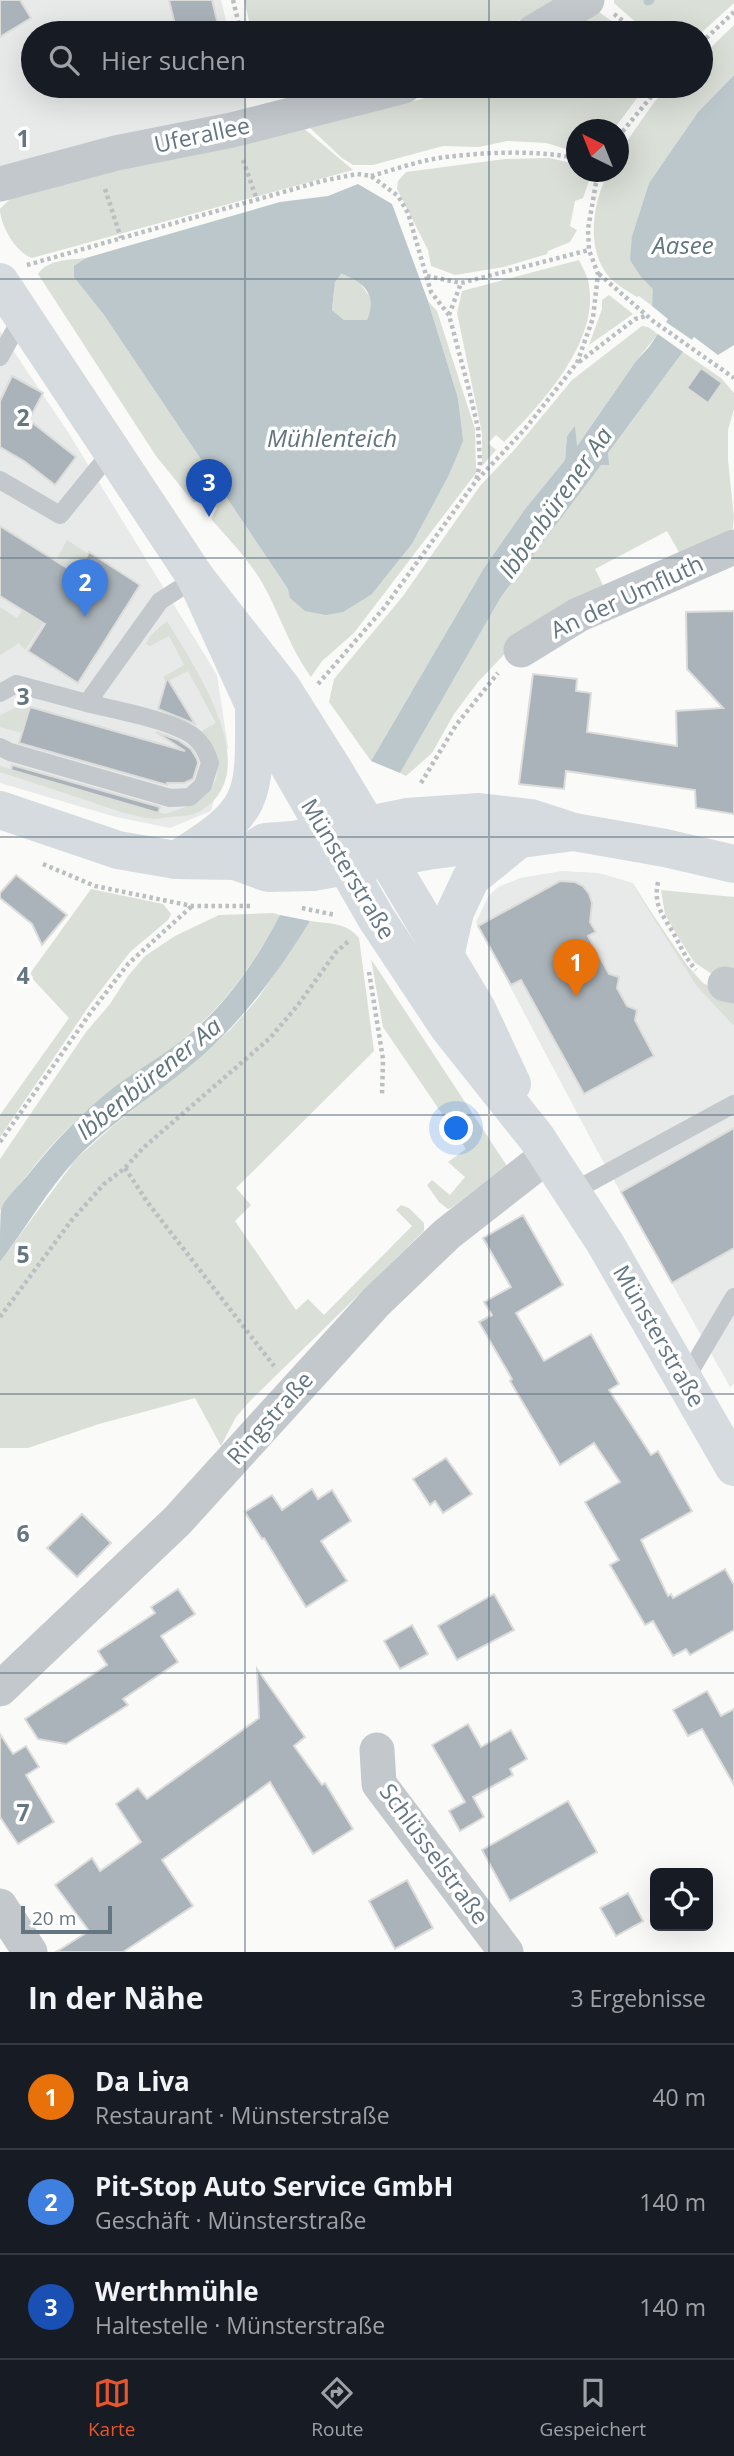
<!DOCTYPE html>
<html lang="de">
<meta charset="utf-8">
<style>
:root{--surface:#171b24;--page:#242831;--text:#f1f3f6;--muted:#9ea1a6;--line:#363941;--accent:#e4572e}
body{margin:0;font-family:"Open Sans",sans-serif;background:var(--page);color:var(--text)}
.controls{position:absolute;right:21px;bottom:21px;display:grid;overflow:hidden;border-radius:10px;box-shadow:0 7px 28px #0002}
.controls button{width:63px;height:63px;display:grid;place-items:center;padding:0;border:0;border-bottom:2px solid var(--line);background:var(--surface);color:var(--text);font:35px sans-serif}
.compass{position:absolute;left:566px;top:119px;width:63px;height:63px;border-radius:50%;background:var(--surface);box-shadow:0 7px 28px #0002;rotate:317deg}
.scale{position:absolute;left:21px;bottom:18px;width:91px;box-sizing:border-box;padding-left:7px;border:4px solid #657683;border-top:0;font-size:19px;line-height:24px;white-space:nowrap;color:#657683;-webkit-text-stroke:5px #fff;paint-order:stroke}
.you{position:absolute;left:457px;top:1129px;width:24px;height:24px;margin:-18px;border:5px solid #fff;border-radius:50%;background:#1a73e8;box-shadow:0 0 0 10px #1a73e833}
.badge{display:grid;place-items:center;width:46px;height:46px;border-radius:50%;background:var(--accent);color:#fff;font-size:23px;font-weight:700}
.pin{position:absolute;translate:-50% -58px;filter:drop-shadow(0 2px 4px #0008)}
.pin::after{content:'';position:absolute;top:37px;width:24px;height:21px;background:inherit;clip-path:polygon(0 0,100% 0,50% 100%)}
.list{margin:0;padding:0;list-style:none}
h2{display:flex;justify-content:space-between;align-items:center;height:91px;margin:0;padding:0 28px;font-size:30px}
h2 small{font-size:23px;font-weight:400;color:var(--muted)}
.list li{display:grid;grid-template-columns:46px 1fr auto;gap:21px;align-items:center;box-sizing:border-box;height:105px;padding:0 28px;border-top:2px solid var(--line)}
.list b{display:block;font-size:26px;white-space:nowrap}
.list p{margin:0;font-size:23px;white-space:nowrap;color:var(--muted)}
.list em{font-size:23px;font-style:normal;color:var(--muted)}
.icon{flex:none;width:38px;height:38px;fill:none;stroke:currentColor;stroke-width:2;stroke-linecap:round;stroke-linejoin:round}
.map{position:relative;flex:none;width:734px;height:1952px;overflow:hidden}
.search{position:absolute;background:var(--surface);box-shadow:0 7px 28px #0002;left:21px;right:21px;top:21px;height:77px;display:flex;align-items:center;gap:18px;box-sizing:border-box;padding:0 24px;border-radius:38px;color:var(--muted);font-size:26px}
.sheet{height:406px;background:var(--surface)}
nav{display:flex;justify-content:space-around;align-items:center;box-sizing:border-box;height:98px;border-top:2px solid var(--line);background:var(--surface);font-size:19px;color:var(--muted)}
nav a{display:grid;justify-items:center;gap:4px}
nav .on{color:var(--accent)}
.map>svg:first-child{display:block}
</style>
<div class="map">
<svg width="734" height="1952" viewBox="0 0 734 1952">
<rect width="100%" height="100%" fill="#fafaf8"/>
<g fill="#e8e9e9">
<path d="M0 0H221L229 33H33V86H242L248 110 0 172Z"/>
<path d="M0 331 68 432 217 675 228 747 211 811 170 828 116 817 0 783Z"/>
<path d="M562 871 599 873 633 883 693 979 734 1026V1384L730 1387 593 1143 476 922 488 897 498 887 520 878Z"/>
</g>
<g fill="#dadfd7">
<path d="M244 0H561L493 33H252Z"/>
<path d="M614 0H734V3L701 33H648L614 3Z"/>
<path d="M599 12 628 33H562Z"/>
<path d="M734 25V75L698 112 649 183 632 236 641 277 654 289 652 306 639 296 637 297C626 290 614 284 606 273 586 245 593 200 609 172H618L619 156 627 141 655 101 671 86H701V57Z"/>
<path d="M462 86H646L614 129 576 130V152L546 143 507 141 479 147 443 146 373 165H353L342 158 310 128 452 91Z"/>
<path d="M301 126 353 170 32 258C16 253 0 225 0 209L14 195Z"/>
<path d="M549 158 576 164V172H592L583 198 575 201 570 226 577 230 570 242 548 251 547 254 504 267 455 275 431 266 428 250 397 189 398 181 406 172 505 159Z"/>
<path d="M86 258 75 266V277L104 315 288 589 372 594 412 544 449 475 462 441 458 398 428 301 437 311 475 429 476 473 354 633 322 661 311 677C289 647 279 611 260 579 246 557 228 538 211 519L217 508 203 495 194 503 156 456 38 274C49 259 68 260 86 258Z"/>
<path d="M579 260C582 267 586 273 588 280 602 340 542 403 504 442L496 435 488 443 496 450 482 466V433L457 313 462 291Z"/>
<path d="M340 274 357 279 372 300 371 310 367 320H344L332 310 335 282Z"/>
<path d="M609 295 633 314 589 345 602 309V300Z"/>
<path d="M642 326 648 327 658 334 636 361 576 447 575 427 567 436 565 460 525 509 484 568 371 761 329 702 334 679 403 596 480 486 515 449 572 380Z"/>
<path d="M683 352 721 378 734 393V409L728 430V460L734 517 732 534 680 554 667 531 595 569 607 593 513 645 478 682 454 714 432 753 406 776 400 773 501 597Z"/>
<path d="M67 540 90 555 25 650 19 643 0 655V607L17 618 52 568Z"/>
<path d="M167 621C192 663 257 757 213 801 200 815 188 816 170 817 165 817 159 819 154 819 134 817 111 809 92 802 61 792 31 782 0 772V766L165 814C211 802 237 774 200 732L216 723 188 671 166 682 163 677 184 665 169 636 150 646 146 644 151 635Z"/>
<path d="M19 706 30 707 22 733 0 727V715Z"/>
<path d="M632 884 687 965 703 983 734 1000V1026L696 985Z"/>
<path d="M91 889 163 904 171 914 168 920 130 952 91 1003 0 1137V1115L69 1018 29 975Z"/>
<path d="M661 890 734 897V977L719 979 694 962 677 935 665 914Z"/>
<path d="M273 913 280 915C259 955 232 995 198 1026 162 1060 117 1083 80 1117 49 1144 25 1178 0 1210V1159L86 1032 110 1004 128 976 145 956 175 936 219 915Z"/>
<path d="M310 921C330 924 346 922 359 938L374 1051 236 1188 251 1205 235 1221 296 1310 308 1299 324 1315 412 1226 396 1210 401 1205 409 1208 424 1223V1231L250 1401 236 1417 221 1446 195 1398 99 1424 28 1448H0V1262L76 1159 114 1125 201 1056 230 1030 259 997Z"/>
<path d="M371 959 507 1166 451 1208 448 1209 439 1202 427 1185 432 1180 450 1195 465 1177 448 1162 466 1149 383 1027Z"/>
</g>
<g fill="#bbc7cb" fill-rule="evenodd">
<path d="M734 75V345L718 355 694 337 608 453 609 465H601L501 597 400 773 371 761 484 568 525 509 565 460 567 436 575 426 577 446 636 361 649 347 668 319 652 306 653 289 641 277 630 260 632 236 649 183 698 112Z"/>
<path d="M358 184 392 204 428 301 458 398 463 441 449 475 412 544 372 594 343 612 326 615 305 611 290 598 288 589 104 315 74 277V266L86 258 280 202 328 196ZM341 274C364 281 378 296 367 320H344L332 310 335 282Z"/>
<path d="M280 915 310 921C279 971 247 1015 204 1054 163 1090 114 1119 76 1159 47 1190 26 1228 0 1262 0 1250 0 1219 1 1209 6 1197 19 1186 27 1176 54 1142 83 1111 117 1085 144 1066 174 1049 199 1026 233 995 259 955 280 915Z"/>
</g>
<path fill="#fafaf8" d="M663 320 695 342 686 354 655 332Z"/>
<g fill="none" stroke-linecap="round" stroke-linejoin="round">
<path stroke="#bbc7cb" stroke-width="9" d="M648 1 650 0"/>
</g>
<g fill="#aab3b9" stroke="#dcdcda" stroke-width="2">
<path d="M0 0H20L31 18 0 37Z"/>
<path d="M169 0H212L220 33H177Z"/>
<path d="M701 368 722 383 708 403 687 388Z"/>
<path d="M12 376 43 393 29 420 76 457 55 485 24 461 0 447V401Z"/>
<path d="M0 526 77 574 89 552 140 585 78 683 28 651 45 624 0 596Z"/>
<path d="M734 611V814L696 808 695 790 566 771 564 789 519 784 533 674 577 679 576 691 591 693 587 732 677 746 676 711 723 708 687 669 686 612Z"/>
<path d="M167 678 195 724 158 709Z"/>
<path d="M30 707 185 751 156 732 178 740 191 749 197 759 198 763 193 779 184 783H167V785L19 743Z"/>
<path d="M12 765 160 807 158 813 11 770Z"/>
<path d="M16 875 67 915 42 945 32 924 0 898V893Z"/>
<path d="M560 881 575 882 583 886 589 894 592 903 590 922 596 932 588 936 609 974 619 977 617 988 627 1006 637 1010 635 1020 654 1056 584 1094 521 980 511 985 478 926Z"/>
<path d="M734 1128V1248L672 1283 621 1192Z"/>
<path d="M523 1215 563 1285 516 1313 544 1361 591 1334 619 1384 609 1390 651 1455 658 1451 692 1511 641 1540 668 1596 671 1594 673 1598 725 1569 734 1585V1630L690 1655 686 1649 673 1656 653 1621 645 1625 610 1565 619 1560 585 1502 620 1482 594 1443 560 1465 510 1381 512 1379 479 1322 492 1315 484 1302 511 1287 483 1238Z"/>
<path d="M446 1458 472 1494 443 1513 435 1501 430 1505 413 1479Z"/>
<path d="M312 1489 318 1499 332 1490 351 1521 321 1541 347 1581 306 1607 264 1538 262 1539 245 1512 272 1495 282 1510Z"/>
<path d="M82 1514 111 1543 77 1577 47 1548Z"/>
<path d="M178 1589 195 1614 161 1636 178 1662 123 1699 128 1705 66 1744 38 1739 25 1719 107 1665 98 1651 155 1613 151 1607Z"/>
<path d="M494 1594 514 1630 457 1660 438 1626Z"/>
<path d="M412 1625 428 1654 400 1669 384 1641Z"/>
<path d="M257 1669 305 1737 294 1746 322 1785 325 1783 353 1829 313 1854 270 1782 162 1860 193 1906 123 1952H56L89 1931 55 1885 92 1858 100 1871 141 1842 116 1804 138 1788 147 1799 259 1718Z"/>
<path d="M707 1691 721 1716 734 1709V1785L702 1729 688 1736 673 1710Z"/>
<path d="M468 1724 481 1747 511 1730 527 1759 510 1769 513 1775 473 1797 484 1817 460 1831 449 1811 465 1802 432 1745Z"/>
<path d="M0 1734 13 1754 26 1746 39 1767 26 1775 54 1822 18 1844 0 1817Z"/>
<path d="M568 1801 597 1852 510 1901 482 1850Z"/>
<path d="M407 1880 433 1928 395 1949 369 1901Z"/>
<path d="M628 1893 643 1921 616 1936 600 1908Z"/>
</g>
<g fill="none" stroke-linecap="round" stroke-linejoin="round">
<g stroke="#bbbfc2" stroke-width="4.5" stroke-dasharray="3.5 3.5" stroke-linecap="butt">
<path d="M233 0 241 33"/>
<path d="M614 14 639 33"/>
<path d="M701 43 734 12"/>
<path d="M618 137 660 86"/>
<path d="M243 160 257 200"/>
<path d="M371 176C396 169 421 160 446 157 489 152 534 150 576 158"/>
<path d="M105 189 121 238"/>
<path d="M27 265 322 181 357 174 371 176 398 196 408 213 431 292 449 315 469 390 478 428 480 463 476 481"/>
<path d="M599 274 653 321 734 378"/>
<path d="M427 276 461 283 589 250"/>
<path d="M449 315 461 283"/>
<path d="M579 362 635 319 646 316"/>
<path d="M318 684 384 608 476 481 525 429 577 363 593 318 598 274 589 250 588 229 596 183 600 172"/>
<path d="M421 783 456 725 498 673"/>
<path d="M43 864 95 886 192 906H252"/>
<path d="M658 882C653 907 664 916 675 936 682 949 686 959 696 970"/>
<path d="M302 908 335 915"/>
<path d="M369 972 383 1059 382 1096"/>
<path d="M0 1142 91 1012 128 964 192 906"/>
<path d="M125 1168 148 1203 274 1366"/>
<path d="M0 1317 71 1221 104 1184 125 1168 143 1148 270 1038 298 1005 336 952 350 940"/>
</g>
<g stroke="#c3c8cc" stroke-width="18">
<path d="M0 357 22 317"/>
<path d="M0 480 60 515 112 451"/>
<path d="M0 693 16 684 87 703 160 601 196 578"/>
<path d="M0 747 10 752 170 798 190 797 203 785 210 763C207 752 202 743 193 736 172 720 114 710 87 703"/>
<path d="M572 1192 734 1104"/>
<path d="M685 1380 734 1297"/>
</g>
<g stroke="#c3c8cc" stroke-width="35">
<path d="M532 33 587 0"/>
<path d="M0 184 116 153 232 130 404 86"/>
<path d="M521 650 578 615 734 547"/>
<path d="M725 984 734 986"/>
<path d="M0 1689 177 1521 377 1301 447 1234 548 1155"/>
<path d="M377 1750 379 1784 506 1952"/>
<path d="M0 1906 30 1952"/>
</g>
<g stroke="#d6dbdf" stroke-width="38">
<path d="M0 282 196 578 282 688 335 772 477 1009 512 1084"/>
<path d="M196 578 254 705 376 918 449 1028 536 1137 605 1243 734 1467"/>
<path d="M0 810 118 850 176 860 235 861 268 873 313 872 427 851 574 832"/>
<path d="M176 860C254 812 255 801 254 711"/>
<path d="M235 861 265 842 293 840 407 817 479 812 531 818 574 832 665 848 734 864"/>
<path d="M445 956 455 912 471 878 518 840"/>
</g>
</g>
<path fill="none" stroke="#657683" stroke-width="2" stroke-opacity="0.55" d="M245 0V33M489 0V33M245 86V1952M489 86V1952M0 279H734M0 558H734M0 837H734M0 1115H734M0 1394H734M0 1673H734"/>
<g text-anchor="middle" stroke-width="7" stroke-linejoin="round" paint-order="stroke">
<g font-size="23" fill="#657683" stroke="#fff">
<text transform="translate(202 135) rotate(-12)" y="8">Uferallee</text>
<text transform="translate(627 597) rotate(-25)" y="8">An der Umfluth</text>
<text transform="translate(348 869) rotate(59)" y="8">Münsterstraße</text>
<text transform="translate(659 1336) rotate(60)" y="8">Münsterstraße</text>
<text transform="translate(270 1418) rotate(-48)" y="8">Ringstraße</text>
<text transform="translate(434 1854) rotate(54)" y="8">Schlüsselstraße</text>
</g>
<g font-size="24" font-style="italic" fill="#60757c" stroke="#fff">
<text x="683" y="254">Aasee</text>
<text x="332" y="447">Mühlenteich</text>
<text transform="translate(556 503) rotate(-55)" y="8">Ibbenbürener Aa</text>
<text transform="translate(149 1079) rotate(-39)" y="8">Ibbenbürener Aa</text>
</g>
</g>
<g font-size="23" text-anchor="middle" font-weight="bold" fill="#657683" stroke="#fff" stroke-width="7" stroke-linejoin="round" paint-order="stroke">
<text x="23" y="147">1</text>
<text x="23" y="426">2</text>
<text x="23" y="705">3</text>
<text x="23" y="984">4</text>
<text x="23" y="1263">5</text>
<text x="23" y="1542">6</text>
<text x="23" y="1821">7</text>
</g>
</svg>
<div class="controls">
<button><svg class="icon" aria-label="locate" viewBox="0 0 24 24"><circle cx="12" cy="12" r="6"/><path d="M12 2v4M12 18v4M2 12h4M18 12h4"/></svg></button>
</div>
<svg class="compass" viewBox="-18 -18 36 36"><path d="M0-13l5 13h-10z" fill="#e53935"/><path d="M0 13l5-13h-10z" fill="#9ea1a6"/></svg>
<div class="scale">20 m</div>
<div class="you"></div>
<div class="pin badge" style="left:576px;top:997px;background:#e8710a">1</div>
<div class="pin badge" style="left:85px;top:617px;background:#3f7fe0">2</div>
<div class="pin badge" style="left:209px;top:517px;background:#1a4fb4">3</div>
<div class="search"><svg class="icon" aria-label="search" viewBox="0 0 24 24"><circle cx="10" cy="10" r="6"/><path d="M15 15l6 6"/></svg>Hier suchen</div>
</div>
<section class="sheet">
<h2>In der Nähe<small>3 Ergebnisse</small></h2>
<ul class="list">
<li><span class="badge" style="background:#e8710a">1</span><div><b>Da Liva</b><p>Restaurant · Münsterstraße</p></div><em>40 m</em></li>
<li><span class="badge" style="background:#3f7fe0">2</span><div><b>Pit-Stop Auto Service GmbH</b><p>Geschäft · Münsterstraße</p></div><em>140 m</em></li>
<li><span class="badge" style="background:#1a4fb4">3</span><div><b>Werthmühle</b><p>Haltestelle · Münsterstraße</p></div><em>140 m</em></li>
</ul>
</section>
<nav>
<a class="on"><svg class="icon" aria-label="map" viewBox="0 0 24 24"><path d="M3 6l6-2 6 2 6-2v14l-6 2-6-2-6 2zM9 4v14M15 6v14"/></svg>Karte</a>
<a><svg class="icon" aria-label="directions" viewBox="0 0 24 24"><path d="M12 3l9 9-9 9-9-9zM9 14v-3h6M13 9l2 2-2 2"/></svg>Route</a>
<a><svg class="icon" aria-label="saved" viewBox="0 0 24 24"><path d="M7 4h10v16l-5-4-5 4z"/></svg>Gespeichert</a>
</nav>
